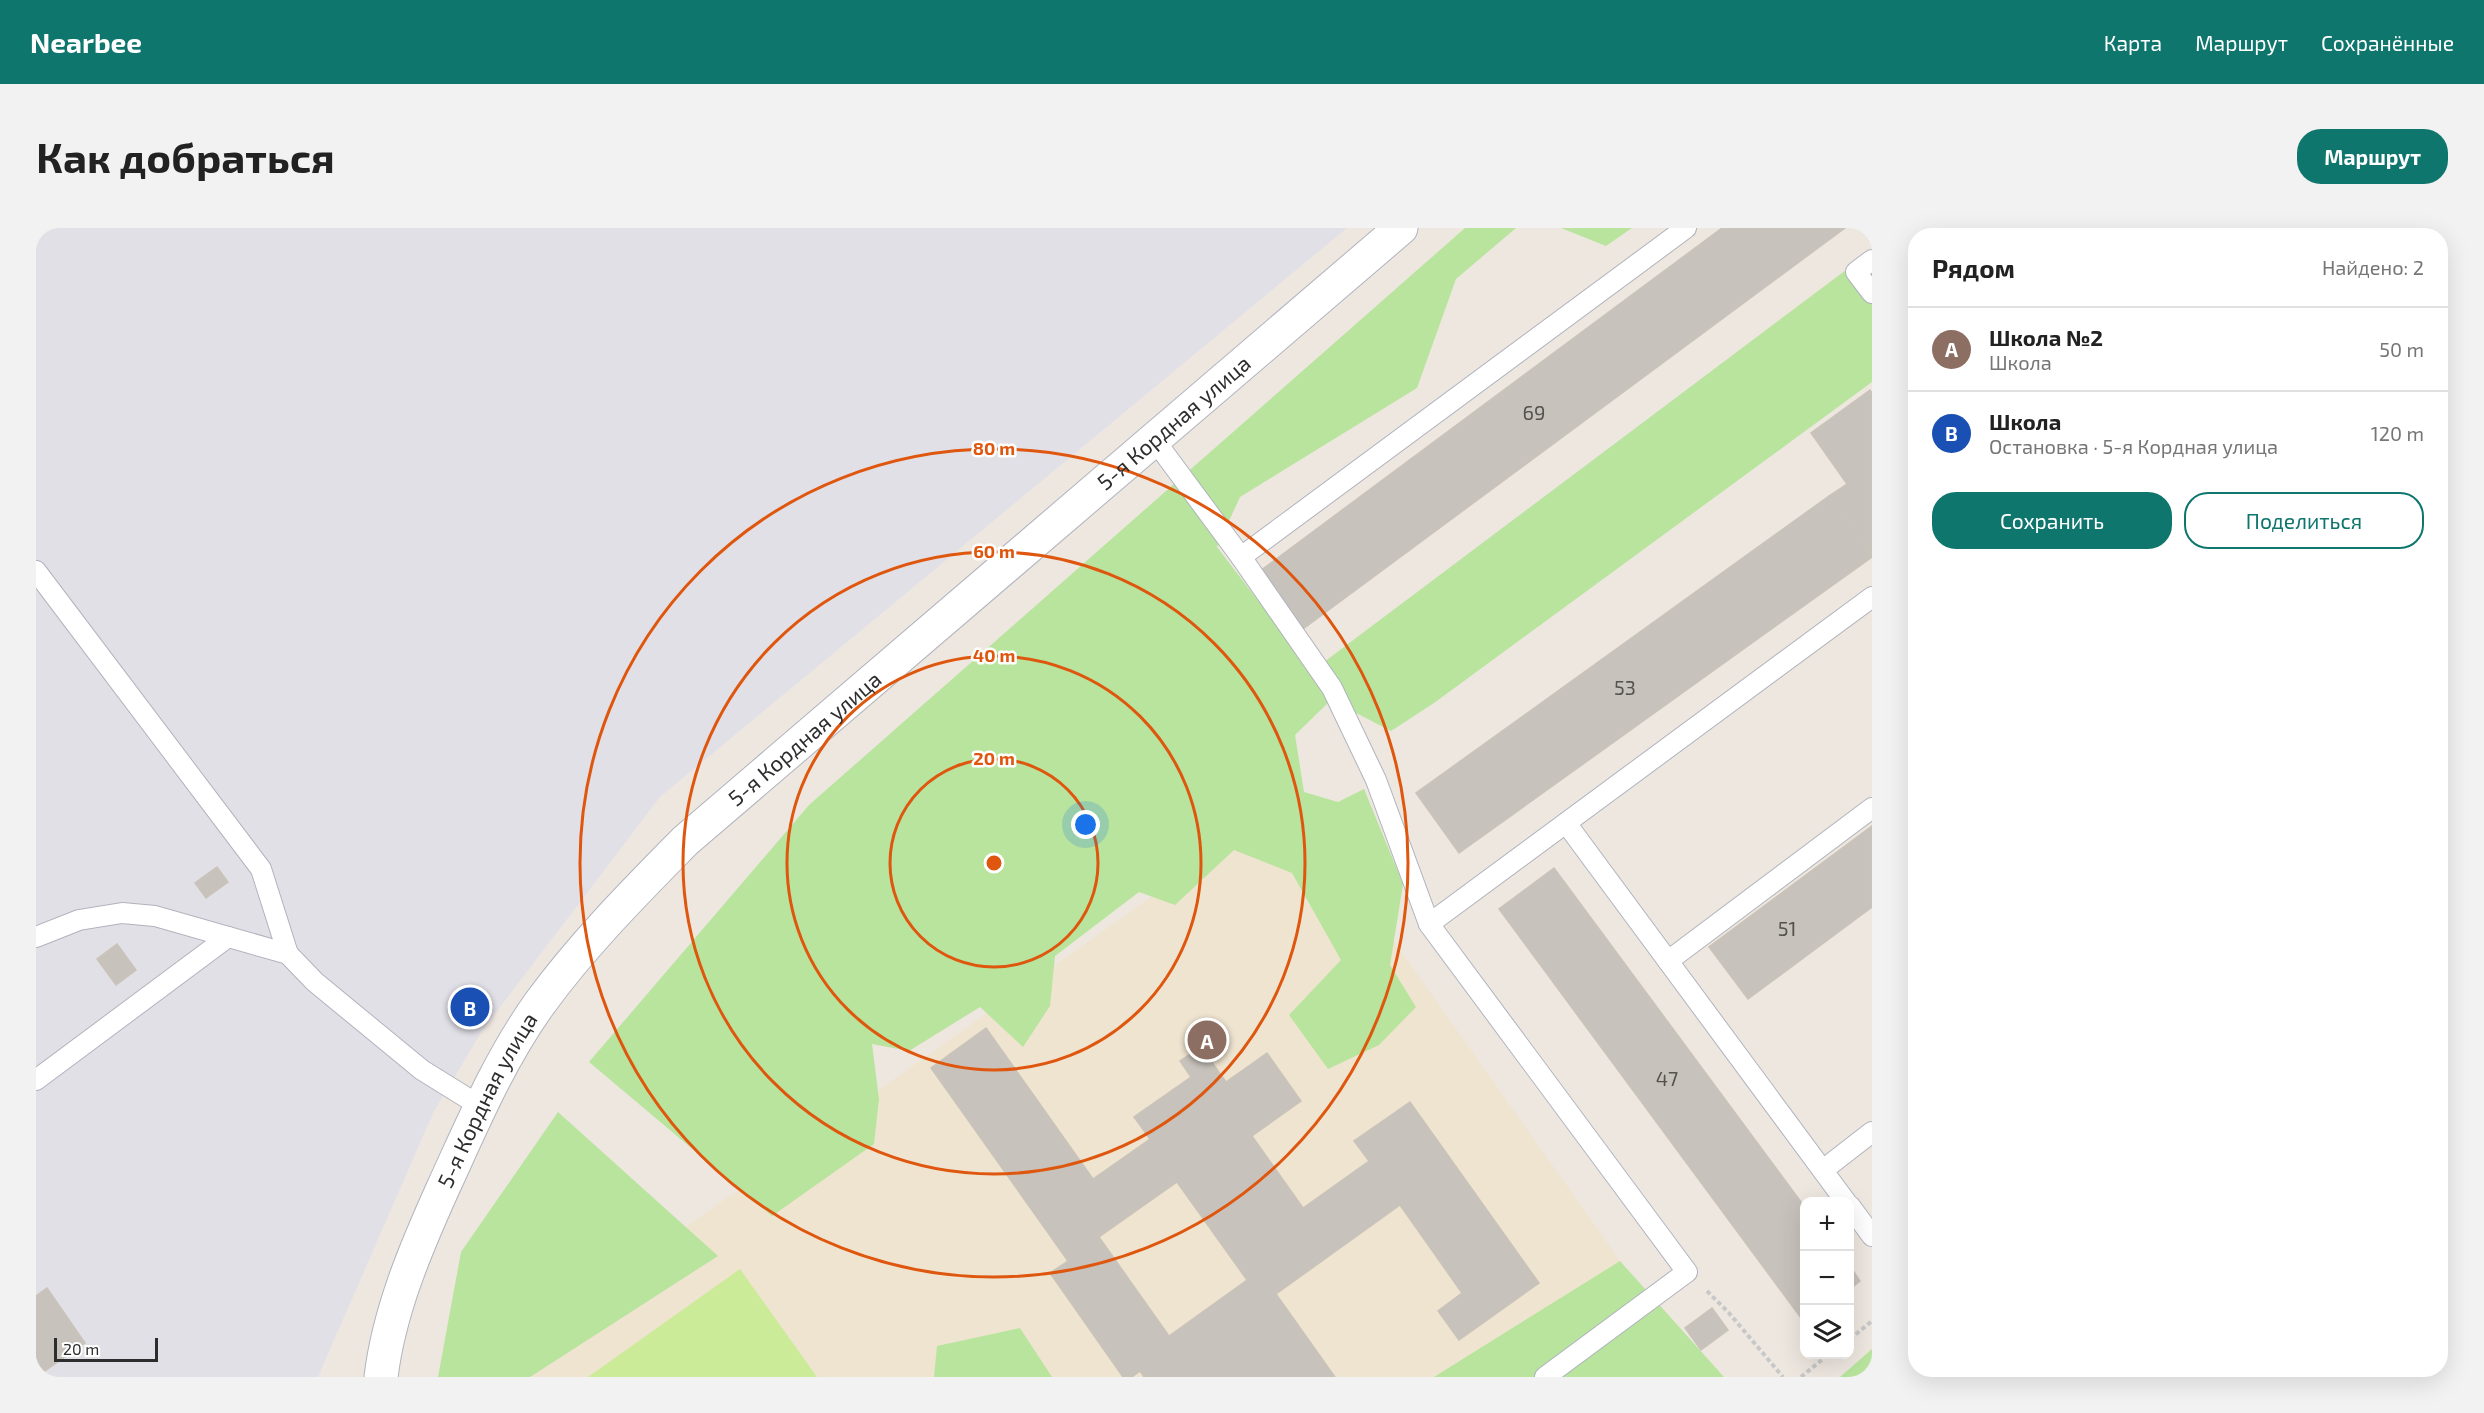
<!DOCTYPE html>
<html lang="ru">
<meta charset="utf-8">
<style>
:root{--surface:#fff;--page:#f2f2f2;--text:#222;--muted:#767676;--line:#e0e0e0;--accent:#0f766e}
body{margin:0;font-family:"Exo 2",sans-serif;background:var(--page);color:var(--text)}
.controls{position:absolute;right:18px;bottom:18px;display:grid;overflow:hidden;border-radius:12px;box-shadow:0 6px 24px #0002}
.controls button{width:54px;height:54px;display:grid;place-items:center;padding:0;border:0;border-bottom:2px solid var(--line);background:var(--surface);color:var(--text);font:30px sans-serif}
.scale{position:absolute;left:18px;bottom:15px;width:104px;box-sizing:border-box;padding-left:6px;border:3px solid #2d2d2d;border-top:0;font-size:16px;line-height:21px;white-space:nowrap;color:#2d2d2d;-webkit-text-stroke:4px #fff;paint-order:stroke}
.you{position:absolute;left:1050px;top:597px;width:21px;height:21px;margin:-15px;border:4px solid #fff;border-radius:50%;background:#1a73e8;box-shadow:0 0 0 9px #1a73e833}
.badge{display:grid;place-items:center;width:39px;height:39px;border-radius:50%;background:var(--accent);color:#fff;font-size:20px;font-weight:700}
.pin{position:absolute;translate:-50% -50%;border:3px solid #fff;box-shadow:0 2px 6px #0006}
.list{margin:0;padding:0;list-style:none}
h2{display:flex;justify-content:space-between;align-items:center;height:78px;margin:0;padding:0 24px;font-size:26px}
h2 small{font-size:20px;font-weight:400;color:var(--muted)}
.list li{display:grid;grid-template-columns:39px 1fr auto;gap:18px;align-items:center;box-sizing:border-box;height:84px;padding:0 24px;border-top:2px solid var(--line)}
.list b{display:block;font-size:22px;white-space:nowrap}
.list p{margin:0;font-size:20px;white-space:nowrap;color:var(--muted)}
.list em{font-size:20px;font-style:normal;color:var(--muted)}
.actions{display:flex;gap:12px;padding:18px 24px}
.actions a{flex:1;padding:14px 0;border:2px solid var(--accent);border-radius:24px;text-align:center;font-size:21px;color:var(--accent)}
.actions .main{background:var(--accent);color:#fff}
.icon{flex:none;width:33px;height:33px;fill:none;stroke:currentColor;stroke-width:2;stroke-linecap:round;stroke-linejoin:round}
.map{position:relative;flex:none;width:1836px;height:1149px;overflow:hidden;border-radius:24px}
header{display:flex;align-items:center;gap:36px;box-sizing:border-box;height:84px;padding:0 30px;background:var(--accent);color:#fff}
header strong{font-size:28px}
nav{display:flex;gap:33px;margin-inline-start:auto;font-size:21px}
.intro{display:flex;align-items:center;justify-content:space-between;box-sizing:border-box;height:144px;padding:0 36px}
h1{margin:0;font-size:42px}
.button{padding:15px 27px;border-radius:24px;background:var(--accent);color:#fff;font-size:21px;font-weight:700}
main{display:flex;gap:36px;padding:0 36px}
aside{flex:1;background:var(--surface);border-radius:24px;box-shadow:0 6px 24px #0002}
.map>svg:first-child{display:block}
</style>
<header>
<strong>Nearbee</strong>
<nav><a>Карта</a><a>Маршрут</a><a>Сохранённые</a></nav>
</header>
<div class="intro"><h1>Как добраться</h1><a class="button">Маршрут</a></div>
<main>
<div class="map">
<svg width="1836" height="1149" viewBox="0 0 1836 1149">
<rect width="100%" height="100%" fill="#eee7e0"/>
<path fill="#e2e0e7" d="M0 0H1311L624 569 446 803 398 883 282 1149H0Z"/>
<path fill="#efe4d0" d="M1256 569 1599 1054 1461 1149H438Z"/>
<g fill="#b8e49d">
<path d="M1429 0H1480L1420 51 1381 160 1204 269 1181 319 1276 443 1822 33 1836 43V154L1398 475 1355 503 1295 472 1259 507 1268 564 1302 574 1328 561 1367 656 1354 737 1380 779 1343 817 1292 841 1253 787 1305 732 1256 645 1198 622 1139 677 1103 664 1019 728 1014 778 987 819 944 779 873 823 836 816 843 871 838 916 736 988 553 834 773 577Z"/>
<path d="M1525 0H1596L1570 18Z"/>
<path d="M522 884 682 1028 494 1149H402L425 1024Z"/>
<path d="M1584 1033 1688 1149H1398Z"/>
<path d="M984 1100 1016 1149H898L901 1118Z"/>
<path d="M1836 1121V1149H1804Z"/>
</g>
<path fill="#cceb99" d="M704 1041 781 1149H552Z"/>
<g fill="#c7c2bb" stroke="#cac3b9" stroke-width="1.5" fill-rule="evenodd">
<path d="M1686 0H1809L1267 401 1224 343Z"/>
<path d="M1834 162 1836 165V328L1793 268 1811 256 1775 205Z"/>
<path d="M1793 268 1836 329 1423 625 1380 565Z"/>
<path d="M1836 598V679L1712 771 1673 719Z"/>
<path d="M181 639 192 654 170 670 159 655Z"/>
<path d="M1518 640 1768 978V1094L1463 681Z"/>
<path d="M81 716 100 742 80 757 61 731Z"/>
<path d="M950 800 1057 951 1114 911 1098 889 1155 849 1144 833 1165 819 1190 854 1231 825 1265 873 1216 908 1267 980 1333 933 1318 913 1374 874 1503 1055 1423 1112 1402 1083 1426 1065 1364 977 1240 1066 1299 1149H1108L1104 1143 1096 1149H1087L1014 1045 1032 1033 895 840ZM1141 954 1211 1052 1133 1108 1063 1009Z"/>
<path d="M1814 1038 1824 1053 1814 1061Z"/>
<path d="M11 1060 49 1115 0 1149V1068Z"/>
<path d="M1676 1080 1692 1102 1665 1122 1649 1100Z"/>
</g>
<g fill="none" stroke-linecap="round" stroke-linejoin="round">
<defs>
<g id="lane">
<path d="M1836 32 1820 44 1836 65"/>
<path d="M1117 210 1205 329 1650 0"/>
<path d="M1205 329 1296 460 1340 552 1393 696"/>
<path d="M0 343 225 641 252 726"/>
<path d="M1530 595 1810 974"/>
<path d="M0 709 43 692 86 685 119 688 252 726 279 754 386 842 444 878"/>
<path d="M1632 733 1836 580"/>
<path d="M0 852 192 709"/>
<path d="M1787 942 1836 904"/>
<path d="M1814 978 1836 1008"/>
<path d="M1509 1149 1651 1044 1393 696 1836 369"/>
</g>
<g id="secondary">
<path id="s1" d="M345 1149C353 1083 380 1020 407 960 436 897 463 832 504 775 547 716 598 665 649 613L1365 0"/>
</g>
</defs>
<use href="#lane" stroke="#b0b3bd" stroke-width="22"/>
<use href="#secondary" stroke="#b0b3bd" stroke-width="35"/>
<g stroke="#c8c8c8" stroke-width="4" stroke-dasharray="4.5 3" stroke-linecap="butt">
<path d="M1671 1063 1693 1085 1747 1149"/>
<path d="M1814 1111 1836 1093"/>
<path d="M1765 1149 1793 1126"/>
</g>
<use href="#lane" stroke="#fff" stroke-width="20"/>
<use href="#secondary" stroke="#fff" stroke-width="33"/>
</g>
<g fill="none" stroke="#df570e" stroke-width="3">
<circle cx="958" cy="635" r="104"/>
<circle cx="958" cy="635" r="207"/>
<circle cx="958" cy="635" r="311"/>
<circle cx="958" cy="635" r="414"/>
</g>
<g text-anchor="middle" stroke-width="5" stroke-linejoin="round" paint-order="stroke">
<g font-size="20" fill="#545250">
<text x="1498" y="192">69</text>
<text x="1589" y="467">53</text>
<text x="1751" y="708">51</text>
<text x="1631" y="858">47</text>
</g>
<g font-size="22" fill="#2d2d2d" stroke="#fff">
<text dy="8" stroke="none"><textPath href="#s1" startOffset="1270">5-я Кордная улица</textPath></text>
<text dy="8" stroke="none"><textPath href="#s1" startOffset="784">5-я Кордная улица</textPath></text>
<text dy="8" stroke="none"><textPath href="#s1" startOffset="298">5-я Кордная улица</textPath></text>
</g>
</g>
<circle cx="958" cy="635" r="9" fill="#df570e" stroke="#fff" stroke-width="3"/>
<g font-size="18" text-anchor="middle" font-weight="bold" fill="#df570e" stroke="#fff" stroke-width="5" stroke-linejoin="round" paint-order="stroke">
<text x="958" y="227">80 m</text>
<text x="958" y="330">60 m</text>
<text x="958" y="434">40 m</text>
<text x="958" y="537">20 m</text>
</g>
</svg>
<div class="controls">
<button>+</button>
<button>−</button>
<button><svg class="icon" aria-label="layers" viewBox="0 0 24 24"><path d="M12 4l9 5-9 5-9-5zM3 14l9 5 9-5"/></svg></button>
</div>
<div class="scale">20 m</div>
<div class="you"></div>
<div class="pin badge" style="left:1171px;top:812px;background:#8d6e63">A</div>
<div class="pin badge" style="left:434px;top:779px;background:#1a4fb4">B</div>
</div>
<aside>
<h2>Рядом<small>Найдено: 2</small></h2>
<ul class="list">
<li><span class="badge" style="background:#8d6e63">A</span><div><b>Школа №2</b><p>Школа</p></div><em>50 m</em></li>
<li><span class="badge" style="background:#1a4fb4">B</span><div><b>Школа</b><p>Остановка · 5-я Кордная улица</p></div><em>120 m</em></li>
</ul>
<div class="actions"><a class="main">Сохранить</a><a>Поделиться</a></div>
</aside>
</main>
